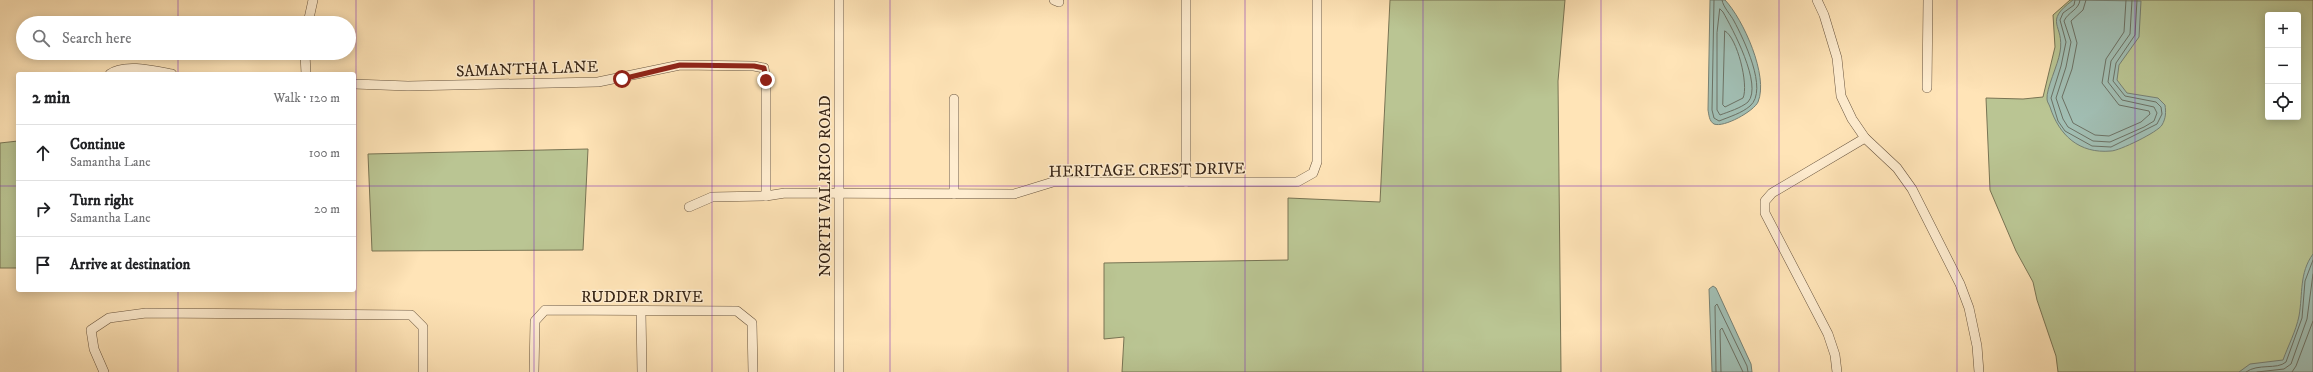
<!DOCTYPE html>
<meta charset="utf-8">
<style>
:root{--surface:#fff;--page:#f6f6f6;--text:#202124;--muted:#757577;--line:#e0e0e0}
body{margin:0;font-family:"IM FELL DW Pica",serif;background:var(--page);color:var(--text)}
.controls{position:absolute;right:12px;top:12px;display:grid;overflow:hidden;border-radius:4px;box-shadow:0 2px 10px #0003}
.controls button{width:36px;height:36px;display:grid;place-items:center;padding:0;border:0;border-bottom:1px solid var(--line);background:var(--surface);color:var(--text);font:20px sans-serif}
.stop{position:absolute;width:12px;height:12px;margin:-9px;border:3px solid #8f2418;border-radius:50%;background:#fff}
.stop.end{background:#8f2418;border-color:#fff;box-shadow:0 1px 4px #0008}
.list{margin:0;padding:0;list-style:none}
h2{display:flex;justify-content:space-between;align-items:center;height:52px;margin:0;padding:0 16px;font-size:17px}
h2 small{font-size:13px;font-weight:400;color:var(--muted)}
.list li{display:grid;grid-template-columns:26px 1fr auto;gap:12px;align-items:center;box-sizing:border-box;height:56px;padding:0 16px;border-top:1px solid var(--line)}
.list b{display:block;font-size:15px;white-space:nowrap}
.list p{margin:0;font-size:13px;white-space:nowrap;color:var(--muted)}
.list em{font-size:13px;font-style:normal;color:var(--muted)}
.icon{flex:none;width:22px;height:22px;fill:none;stroke:currentColor;stroke-width:2;stroke-linecap:round;stroke-linejoin:round}
.map{position:relative;flex:none;width:2313px;height:372px;overflow:hidden}
.search{position:absolute;background:var(--surface);box-shadow:0 2px 10px #0003;left:16px;top:16px;width:340px;height:44px;display:flex;align-items:center;gap:10px;box-sizing:border-box;padding:0 14px;border-radius:22px;color:var(--muted);font-size:15px}
.panel{position:absolute;background:var(--surface);box-shadow:0 2px 10px #0003;left:16px;top:72px;width:340px;height:220px;border-radius:4px}
.map>svg:first-child{display:block}
</style>
<div class="map">
<svg width="2313" height="372" viewBox="0 0 2313 372">
<rect width="100%" height="100%" fill="#ffe4b7"/>
<filter id="stains"><feTurbulence type="fractalNoise" baseFrequency=".005" numOctaves="4"/><feColorMatrix values="0 0 0 0 .2 0 0 0 0 .09 0 0 0 0 .02 0 0 0 .5 -.17"/></filter>
<radialGradient id="worn" r=".72"><stop offset=".6" stop-color="#630" stop-opacity="0"/><stop offset="1" stop-color="#630" stop-opacity=".3"/></radialGradient>
<g fill="#bac593" stroke="#787454" fill-rule="evenodd">
<path d="M1390 0H1565L1558 81 1561 372H1122L1124 337 1104 339V263L1288 260V198L1380 202Z"/>
<path d="M2070 0H2313V372H2058L2056 356 2037 300 2033 282 2016 251 1990 190 1986 98 2023 99 2043 97 2055 47 2053 15ZM2268 15H2298V117H2268Z"/>
<path d="M18 141V268H0V143Z"/>
<path d="M588 149 583 250 372 251 368 154Z"/>
</g>
<g fill="#a1beb3" stroke="#768074">
<path d="M1710 0H1725C1743 19 1769 76 1758 102 1754 111 1724 128 1714 124 1709 121 1709 115 1708 110Z"/>
<path d="M2073 0 2141 1 2139 37 2119 65 2117 80 2127 93 2158 98 2165 105C2166 112 2166 118 2162 125 2158 132 2119 151 2111 151 2079 154 2059 135 2050 107 2049 104 2047 102 2047 99 2046 89 2058 65 2060 52 2065 24 2042 23 2073 0Z"/>
<path d="M2313 254V372H2239L2250 364 2283 360C2288 346 2296 331 2299 316 2303 294 2299 273 2313 254Z"/>
<path d="M1713 286 1716 288 1751 364 1752 372H1712L1709 289Z"/>
</g>
<g fill="none" stroke-linecap="round" stroke-linejoin="round">
<g stroke="#6c7164" stroke-width="1">
<path d="M1714 0 1712 110 1714 118 1719 121C1729 117 1742 113 1750 106 1769 90 1743 38 1734 21 1731 15 1723 7 1722 0"/>
<path d="M2075 0 2074 5 2063 13 2060 20 2066 42 2061 66 2051 98 2058 121 2065 131 2092 146 2111 147 2157 124 2162 114 2161 107 2156 102 2125 96 2113 81 2116 63 2135 35 2137 0"/>
<path d="M2080 0C2079 10 2068 12 2064 21L2071 42 2066 67 2056 98 2063 119 2068 127 2093 141 2110 142 2144 127 2154 121 2157 113 2154 107 2122 100 2108 82 2111 61 2130 34 2132 0"/>
<path d="M2086 0 2083 10 2071 21 2077 43 2072 69 2062 97 2073 123 2095 135 2109 136 2141 122 2150 114 2149 111 2119 105 2102 83 2106 59 2124 32 2126 0"/>
<path d="M1720 9 1723 12C1732 28 1763 85 1748 102 1741 108 1728 112 1720 115L1717 110V33Z"/>
<path d="M1725 31C1737 37 1749 85 1743 98L1725 107 1723 105Z"/>
<path d="M1716 372 1715 306 1717 304 1747 366 1748 372"/>
<path d="M1721 372 1720 330 1722 328 1743 372"/>
<path d="M2246 372C2258 363 2277 370 2286 362L2302 318 2305 281 2313 260"/>
<path d="M2257 372 2284 369 2291 364 2307 319 2313 274"/>
<path d="M2292 372 2296 366 2313 321"/>
</g>
<defs>
<g id="minor">
<path d="M1054 0 1059 2"/>
<path d="M1186 0V182"/>
<path d="M1817 0 1824 15 1837 58 1841 96 1852 119 1865 138 1897 168 1912 189 1960 284 1969 308 1977 346 1979 372"/>
<path d="M308 23 313 0"/>
<path d="M305 53 306 74"/>
<path d="M110 74C124 63 156 71 172 74"/>
<path d="M354 84 408 86 598 82 680 65 754 66 764 68 766 80V196"/>
<path d="M1927 88 1928 0"/>
<path d="M954 194V99"/>
<path d="M689 207 712 197 766 196 785 193 1014 194 1053 182H1297L1313 173 1317 162V0"/>
<path d="M641 312 642 372"/>
<path d="M104 372 94 349 91 330 109 318 146 313 411 315 423 327V372"/>
<path d="M534 372 535 321 545 310 737 311 752 323 753 372"/>
<path d="M839 372V0"/>
<path d="M1837 372 1835 355 1828 334 1765 213V201L1772 193 1865 138"/>
</g>
</defs>
<use href="#minor" stroke="#68543e" stroke-width="10"/>
<use href="#minor" stroke="#ffedd0" stroke-width="9"/>
</g>
<g fill="none" stroke-linecap="round" stroke-linejoin="round">
<path stroke="#8f2418" stroke-width="5" d="M622 79 680 65 754 66 764 68 766 80"/>
</g>
<path fill="none" stroke="#7b2cbf" stroke-width="1" stroke-opacity="0.55" d="M178 0V23M356 0V372M534 0V372M712 0V372M890 0V372M1068 0V372M1245 0V372M1423 0V372M1601 0V372M1779 0V372M1957 0V372M2135 0V372M178 53V74M0 186H18M354 186H2313M178 290V372"/>
<g text-anchor="middle" stroke-width="3" stroke-linejoin="round" paint-order="stroke">
<g font-size="16" fill="#362415" stroke="#ffedd0">
<text transform="translate(527 68) rotate(-2)" y="6">SAMANTHA LANE</text>
<text transform="translate(1147 169) rotate(-1)" y="6">HERITAGE CREST DRIVE</text>
<text transform="translate(824 186) rotate(-90)" y="6">NORTH VALRICO ROAD</text>
<text x="642" y="302">RUDDER DRIVE</text>
</g>
</g>
<rect width="100%" height="100%" filter="url(#stains)"/>
<rect width="100%" height="100%" fill="url(#worn)"/>
</svg>
<div class="controls">
<button>+</button>
<button>−</button>
<button><svg class="icon" aria-label="locate" viewBox="0 0 24 24"><circle cx="12" cy="12" r="6"/><path d="M12 2v4M12 18v4M2 12h4M18 12h4"/></svg></button>
</div>
<div class="stop" style="left:622px;top:79px"></div>
<div class="stop end" style="left:766px;top:80px"></div>
<div class="search"><svg class="icon" aria-label="search" viewBox="0 0 24 24"><circle cx="10" cy="10" r="6"/><path d="M15 15l6 6"/></svg>Search here</div>
<section class="panel">
<h2>2 min<small>Walk · 120 m</small></h2>
<ul class="list">
<li><svg class="icon" aria-label="ahead" viewBox="0 0 24 24"><path d="M12 20V5M6 11l6-6 6 6"/></svg><div><b>Continue</b><p>Samantha Lane</p></div><em>100 m</em></li>
<li><svg class="icon" aria-label="right" viewBox="0 0 24 24"><path d="M7 20v-9h11M14 6l5 5-5 5"/></svg><div><b>Turn right</b><p>Samantha Lane</p></div><em>20 m</em></li>
<li><svg class="icon" aria-label="arrive" viewBox="0 0 24 24"><path d="M6 21V4h12l-3 4 3 4H6"/></svg><div><b>Arrive at destination</b></div></li>
</ul>
</section>
</div>
